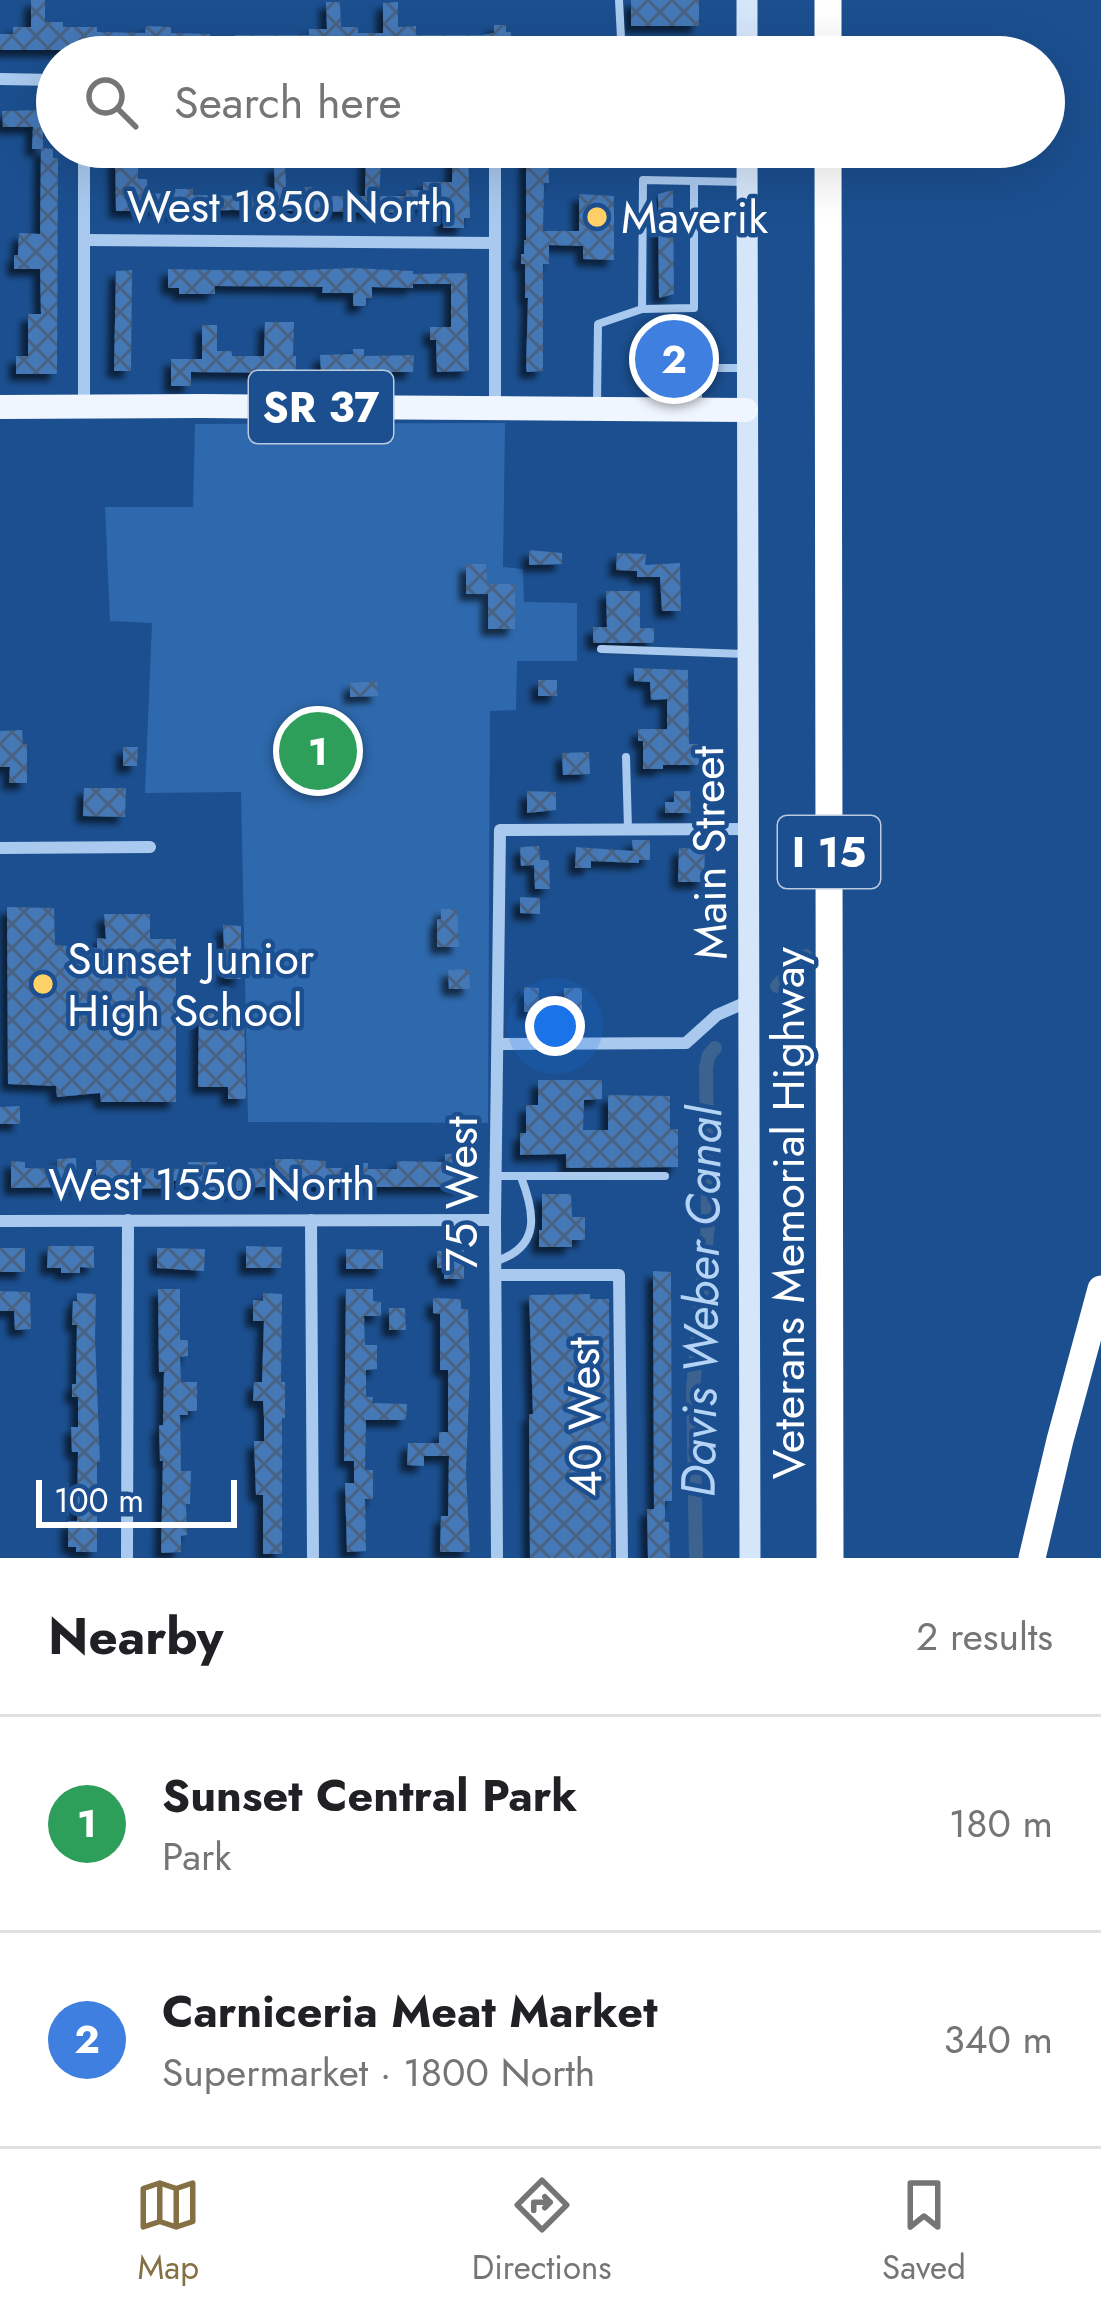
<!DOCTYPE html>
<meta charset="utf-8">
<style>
:root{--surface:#fff;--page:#f2f2f2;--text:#202124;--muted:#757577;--line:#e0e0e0;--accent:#847042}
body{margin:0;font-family:Jost,sans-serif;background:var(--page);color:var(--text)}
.scale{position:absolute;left:36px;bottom:30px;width:201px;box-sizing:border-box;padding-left:12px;border:6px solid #fff;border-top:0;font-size:33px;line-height:42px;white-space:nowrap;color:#fff;-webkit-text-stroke:9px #1b4f8f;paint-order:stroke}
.you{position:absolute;left:555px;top:1026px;width:42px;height:42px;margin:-30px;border:9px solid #fff;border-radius:50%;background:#1a73e8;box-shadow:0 0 0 18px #1a73e833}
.badge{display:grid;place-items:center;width:78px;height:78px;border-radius:50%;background:var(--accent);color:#fff;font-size:39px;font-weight:700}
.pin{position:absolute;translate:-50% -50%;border:6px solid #fff;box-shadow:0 3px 12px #0006}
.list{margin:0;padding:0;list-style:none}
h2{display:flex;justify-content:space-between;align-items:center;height:156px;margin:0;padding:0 48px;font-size:51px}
h2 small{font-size:39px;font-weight:400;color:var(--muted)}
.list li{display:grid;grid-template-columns:78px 1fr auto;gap:36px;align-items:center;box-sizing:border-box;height:216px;padding:0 48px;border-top:3px solid var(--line)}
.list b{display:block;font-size:45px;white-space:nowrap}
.list p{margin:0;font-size:39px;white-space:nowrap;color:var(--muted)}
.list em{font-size:39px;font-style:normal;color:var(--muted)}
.icon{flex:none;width:66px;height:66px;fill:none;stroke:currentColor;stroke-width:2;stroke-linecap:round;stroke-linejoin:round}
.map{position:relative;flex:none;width:1101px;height:1558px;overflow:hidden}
.search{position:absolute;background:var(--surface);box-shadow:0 12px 48px #0002;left:36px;right:36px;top:36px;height:132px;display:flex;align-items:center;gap:30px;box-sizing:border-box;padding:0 42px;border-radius:66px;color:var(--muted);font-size:45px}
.sheet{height:588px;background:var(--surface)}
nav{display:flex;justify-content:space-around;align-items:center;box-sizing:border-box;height:168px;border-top:3px solid var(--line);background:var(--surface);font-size:33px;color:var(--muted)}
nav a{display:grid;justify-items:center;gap:6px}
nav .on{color:var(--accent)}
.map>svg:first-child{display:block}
</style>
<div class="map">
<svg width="1101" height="1558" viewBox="0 0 1101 1558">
<defs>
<pattern id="building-cross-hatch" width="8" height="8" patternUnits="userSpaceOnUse" patternTransform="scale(3)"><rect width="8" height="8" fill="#4478b7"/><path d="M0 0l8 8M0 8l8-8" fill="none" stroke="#486282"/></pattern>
<filter id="shadow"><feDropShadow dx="-7" dy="7" stdDeviation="3" flood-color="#0009"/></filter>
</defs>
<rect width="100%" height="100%" fill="#1b4f8f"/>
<path fill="#2e69ad" d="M505 423 503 567 523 569 524 602 577 603V661H517L516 710 490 711 488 1123 248 1122 241 792 145 793 152 623 110 621 105 507H193L195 424Z"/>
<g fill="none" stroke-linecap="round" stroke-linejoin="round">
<g stroke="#3c6290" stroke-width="14">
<path d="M777 986 806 956"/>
<path d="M696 1558 693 1389 708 1224 706 1067 709 1055 715 1048"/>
</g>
</g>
<g fill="url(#building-cross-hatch)" filter="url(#shadow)">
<path d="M31 0H45V22H63V27H97V32L145 33 146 26 171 27V33L210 34V50H0V34H13V27H31Z"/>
<rect x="631" y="0" width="68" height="26"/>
<path d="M326 2H340L341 27H358V33H383V3L398 2V27L416 26V35H483L494 33V25H506V32H511V49L383 50V56H373V52L292 49 270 50V53L235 54V35H309V29H327Z"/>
<path d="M44 107H57V126H43V148L53 149V158H58L57 374H16V356H28V314H41L40 269H14V255H18L19 233 40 234 41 149H32L33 127H3L2 111 44 110Z"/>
<path d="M115 147H138V179H147V193L174 194V189H193V195L275 196 274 165H285L286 187H322V196H365L366 151 369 152V147H382L379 196H406V190H423V182H452L453 147 468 148 470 218H464V228H443V205H414V213L232 210 168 212V208H147V211H116Z"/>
<path d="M526 147H548L549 183H544L543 231H579V194L614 196V260L583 259V246L549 245V264H543V371L527 372 526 368 528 298H525V264H521V254H524V240H526Z"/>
<path d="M673 190 674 294 659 298 658 194Z"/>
<path d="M353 268 413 271V274L467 273 469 371 437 372 436 340H430V327H451V284H413V288L372 287V298H366V306H353V293H322L323 287 215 286V294H179V288H168V269L280 271Z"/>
<path d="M132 270 131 371H114L116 271Z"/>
<path d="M265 322H294L293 356H296V373L191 372V386H171V359H202V325H217V351H232V356H264Z"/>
<path d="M651 331 678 332V355H671V377H651Z"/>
<path d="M353 349H364V356L414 355 413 372H321L320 355 353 354Z"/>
<path d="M529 550 562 553V564L529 565Z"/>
<path d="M617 553 646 554 645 565 680 563 681 611H662L660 577H637V571L616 570Z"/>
<path d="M466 564H486L487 584H515V629H488V594H466Z"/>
<path d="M606 591H640V628H654V643H593V627H607Z"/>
<path d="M634 668 688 670 689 744H699V765H663V769H643V741H638V729H667V699L651 700 650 682 634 681Z"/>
<rect x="538" y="680" width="19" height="16"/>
<path d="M377 681 378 696 350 697V683Z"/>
<path d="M22 730 23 744H27V783H9L10 767H0V731Z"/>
<path d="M123 747H138L137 766H123Z"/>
<path d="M589 752 590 774 563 775 562 753Z"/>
<path d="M84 788H126L125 817 83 816Z"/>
<path d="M527 791 556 792V810L527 813Z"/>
<path d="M674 791H690L691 813H665V802H674Z"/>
<path d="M632 840H650V860H639V863L591 861V868H575L576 847 633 851Z"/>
<path d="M539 846 540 860H549L550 889H535L534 865 521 866 520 847Z"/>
<path d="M679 848 705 849 704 882H678Z"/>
<path d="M520 897 540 898V914L520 913Z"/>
<path d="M7 907 54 908 55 945 97 948V938L106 939 104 914H150V939H176V1102H101L100 1093 57 1097 56 1086 8 1084Z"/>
<path d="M441 909H457L459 947H437V919H441Z"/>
<path d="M223 925 241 926V979H225Z"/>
<path d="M469 969 470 989H449L448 970Z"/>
<path d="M524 987 539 988 538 1012H524Z"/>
<path d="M564 988H582V1013L564 1012Z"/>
<path d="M199 1006H216V1012H244L246 1099H228V1087H198Z"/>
<path d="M538 1080H602V1099L584 1100 583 1130H608V1095L670 1096V1129H678V1167L566 1168V1154L520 1155V1133H526V1105H538Z"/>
<path d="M20 1106V1124H0V1107Z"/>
<path d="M470 1153V1187H260L247 1188V1191H224L201 1190V1181H174V1188L115 1189V1180H96V1160H131V1168L188 1169V1162H217V1167L275 1169V1159H294L326 1161V1168H354V1163H368V1169H397V1161L445 1162V1154Z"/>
<path d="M76 1158 77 1187 11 1188V1161L25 1162V1168L57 1169V1159Z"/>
<path d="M542 1194H571L572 1217H585V1240H572V1247H539V1230H542Z"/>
<path d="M48 1246H94V1268L80 1267V1273H61V1268H47Z"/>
<path d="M246 1246 282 1247 281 1268H246Z"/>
<rect x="0" y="1248" width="25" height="24"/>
<path d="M157 1248 205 1249 204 1271 157 1268Z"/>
<path d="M346 1249 383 1250V1269H346Z"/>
<path d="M464 1250V1279H444V1268H437V1251Z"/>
<path d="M653 1271 671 1272 672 1501H665V1522H669L670 1558H648L647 1509H654Z"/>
<path d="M158 1289H180V1340H188V1356L180 1357 181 1382H197V1411H188V1415H180L181 1471H191L190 1504H186L187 1535 181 1536V1552L161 1553 163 1461H160L159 1425H163L164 1372H159Z"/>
<path d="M346 1289H373V1301L381 1302V1316H364L365 1345H377V1369L366 1370V1397H373L372 1403 407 1404 406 1420H366L365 1470H373V1499H365L366 1551 347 1552 345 1483H354V1461H344Z"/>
<path d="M0 1291 30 1292 31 1329 15 1330 14 1311H0Z"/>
<path d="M77 1293 96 1294 95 1337 100 1462H97V1552H76V1547H68V1521H77L78 1452H72L71 1427H78V1397H72V1384H76L77 1325H72L73 1301H77Z"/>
<path d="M263 1293 282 1294 281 1382H285V1418H282V1554H263V1495H256L254 1441H264V1418L263 1401H253L254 1382H262L264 1321H253V1300L263 1301Z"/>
<path d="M590 1294V1299H609L611 1558H530L529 1414H533L529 1295Z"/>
<path d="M433 1298 461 1299V1309H468L470 1370 466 1471 470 1552H440L441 1516H448L449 1456H424V1466L407 1465 408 1443H439V1432H448V1370H440V1314L433 1313Z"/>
<path d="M389 1308H405L406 1330H389Z"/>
</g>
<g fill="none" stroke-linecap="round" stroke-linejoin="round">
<g stroke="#a9c9ee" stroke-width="8">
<path d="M619 0 622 57"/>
<path d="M642 309 643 180 745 182"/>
<path d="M698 332V404"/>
<path d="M698 368H744"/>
<path d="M597 403 598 324 642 309 694 308V181"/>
<path d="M601 649 745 654"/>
<path d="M626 757 628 829"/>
<path d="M496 1176H665"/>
<path d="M496 1261C541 1247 535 1213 521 1177"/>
</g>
<g stroke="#a9c9ee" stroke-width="12">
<path d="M0 79 57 80"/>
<path d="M495 147V408"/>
<path d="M84 240 495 243"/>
<path d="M84 407V147"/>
<path d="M0 848 150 847"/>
<path d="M498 1044 686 1043 717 1015 749 1001"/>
<path d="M311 1220 313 1558"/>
<path d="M0 1221 495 1220"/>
<path d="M496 1275H619L622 1558"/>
<path d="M127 1558 128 1220"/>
<path d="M497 1558 495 1220 500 830 748 829"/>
</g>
<g stroke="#d6e6fa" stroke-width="21">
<path d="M747 0V57"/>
<path d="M747 147 750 1558"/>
</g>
<path stroke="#f0f6ff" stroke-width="24" d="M0 407 202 406 746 410"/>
<g stroke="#fff" stroke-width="27">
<path d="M828 0V57"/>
<path d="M828 147 830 1558"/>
<path d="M1032 1558 1060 1440 1101 1289"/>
</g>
</g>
<g fill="#ffd166" stroke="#1b4f8f" stroke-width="4.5">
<circle cx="597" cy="217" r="12"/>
<circle cx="43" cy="984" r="12"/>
</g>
<g text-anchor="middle" stroke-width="9" stroke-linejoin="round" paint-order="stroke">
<g fill="#1b4f8f" stroke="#bbcadd" stroke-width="3">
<rect x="249" y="371" width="144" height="72" rx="9"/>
<rect x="778" y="816" width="102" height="72" rx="9"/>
</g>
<g font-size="42" font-weight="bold" fill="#fff">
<text x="321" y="422">SR 37</text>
<text x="829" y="867">I 15</text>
</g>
<g font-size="45" fill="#fff" stroke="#1b4f8f">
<text x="290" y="222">West 1850 North</text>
<text transform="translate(709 853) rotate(-91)" y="16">Main Street</text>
<text x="212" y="1200">West 1550 North</text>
<text transform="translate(461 1194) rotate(-90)" y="16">75 West</text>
<text transform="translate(788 1213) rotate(-90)" y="16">Veterans Memorial Highway</text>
<text transform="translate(584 1417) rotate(-91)" y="16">40 West</text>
</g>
<g font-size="45" fill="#fff" stroke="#1b4f8f" text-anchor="start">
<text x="621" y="233">Maverik</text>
<text x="67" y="974">Sunset Junior<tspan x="67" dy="52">High School</tspan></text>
</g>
<g font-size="48" font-style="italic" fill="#b5d3f5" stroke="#1b4f8f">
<text transform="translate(701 1302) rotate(-89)" y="17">Davis Weber Canal</text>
</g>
</g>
</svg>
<div class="scale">100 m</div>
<div class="you"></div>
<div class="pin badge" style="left:318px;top:751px;background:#2e9e5b">1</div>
<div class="pin badge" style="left:674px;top:359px;background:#3f7fe0">2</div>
<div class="search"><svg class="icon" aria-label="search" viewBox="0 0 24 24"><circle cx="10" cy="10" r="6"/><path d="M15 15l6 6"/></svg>Search here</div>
</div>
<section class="sheet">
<h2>Nearby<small>2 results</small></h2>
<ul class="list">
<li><span class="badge" style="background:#2e9e5b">1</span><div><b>Sunset Central Park</b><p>Park</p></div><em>180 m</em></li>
<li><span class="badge" style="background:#3f7fe0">2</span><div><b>Carniceria Meat Market</b><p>Supermarket · 1800 North</p></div><em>340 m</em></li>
</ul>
</section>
<nav>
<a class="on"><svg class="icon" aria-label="map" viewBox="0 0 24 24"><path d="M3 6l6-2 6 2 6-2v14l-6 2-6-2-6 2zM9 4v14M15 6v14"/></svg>Map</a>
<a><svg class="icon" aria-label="directions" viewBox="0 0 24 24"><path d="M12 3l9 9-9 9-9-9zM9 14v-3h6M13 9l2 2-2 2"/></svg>Directions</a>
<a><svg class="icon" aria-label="saved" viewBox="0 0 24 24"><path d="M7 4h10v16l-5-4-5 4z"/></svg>Saved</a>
</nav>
